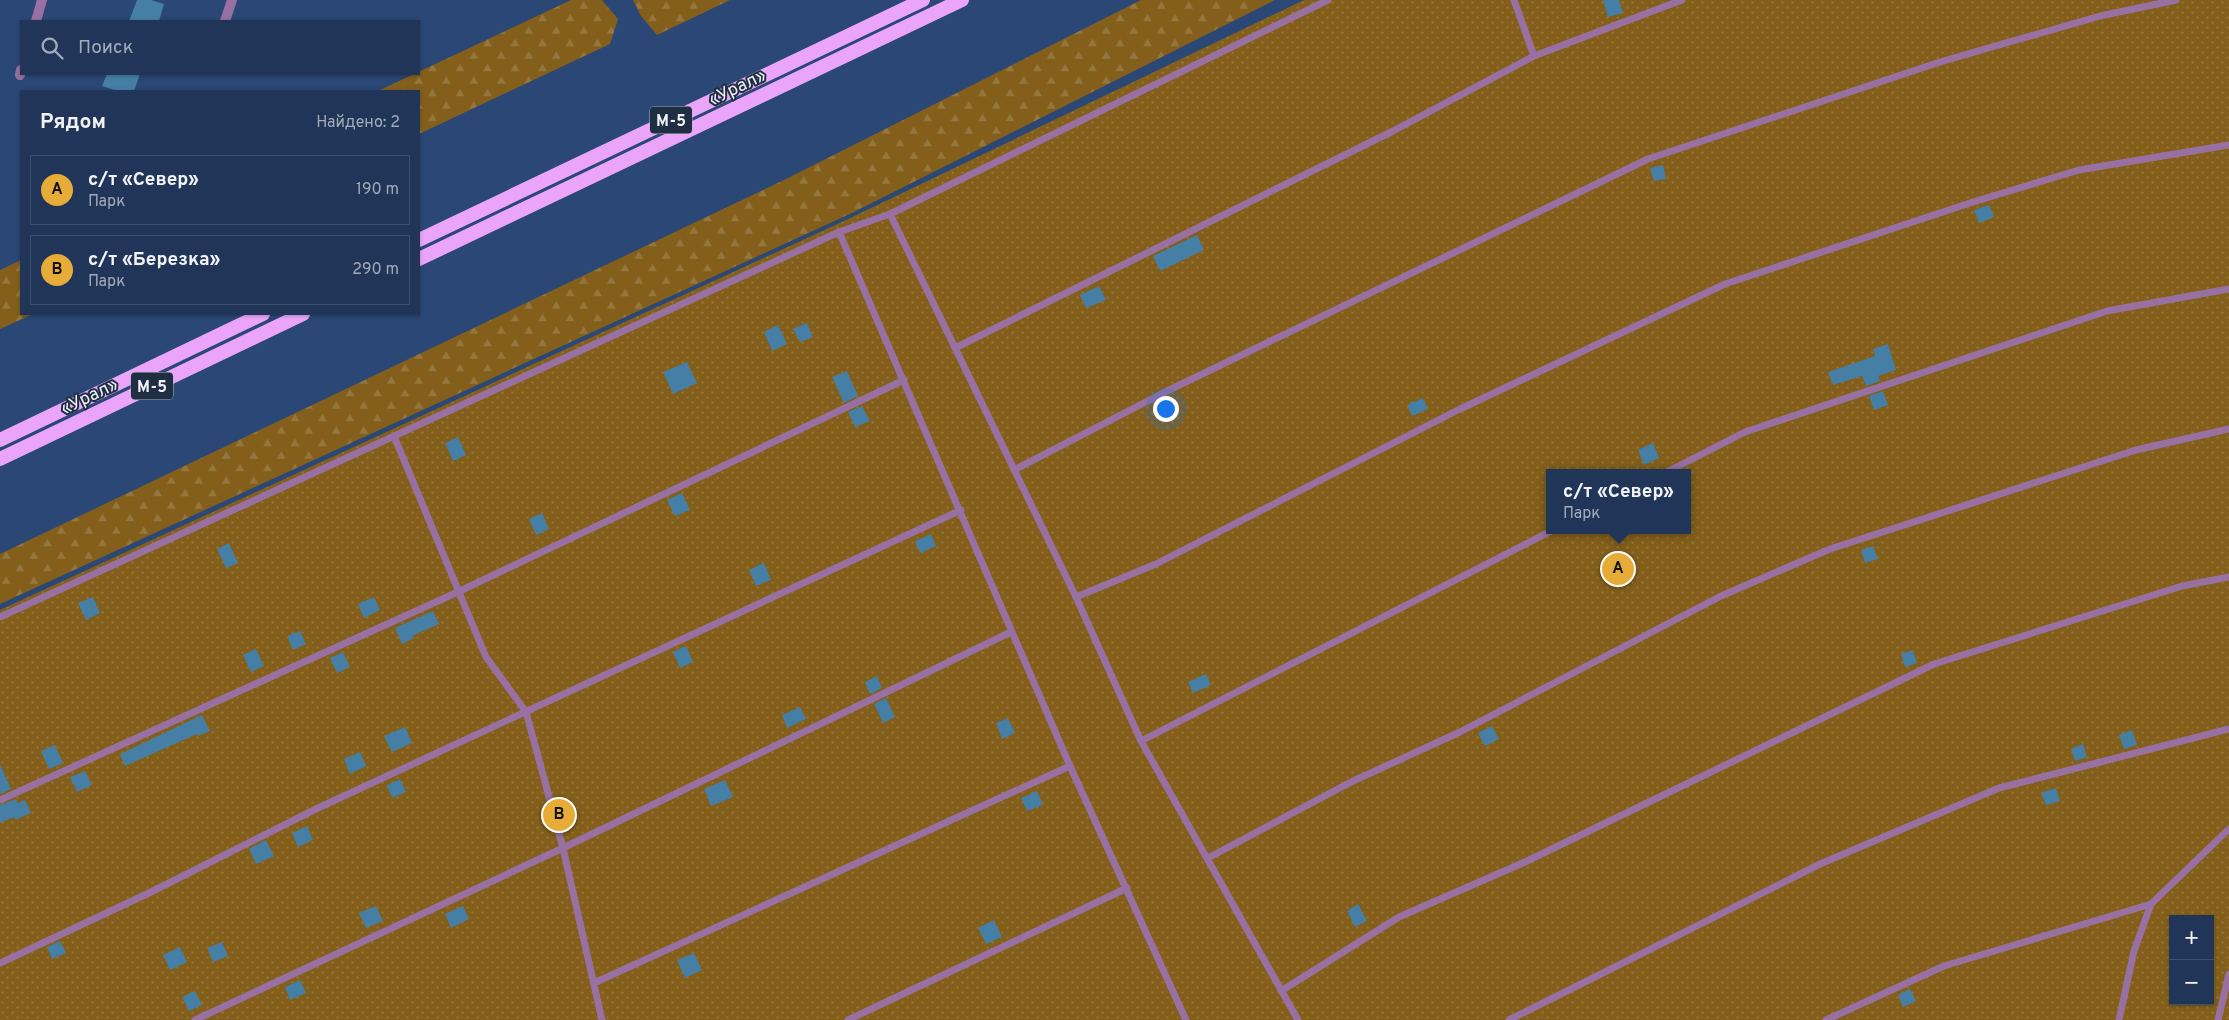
<!DOCTYPE html>
<html lang="ru">
<meta charset="utf-8">
<style>
:root{--surface:#203558;--page:#283d5e;--text:#f1f3f6;--muted:#a2abba;--line:#3d506e;--accent:#e7ac37}
body{margin:0;font-family:Overpass,sans-serif;background:var(--page);color:var(--text)}
.controls{position:absolute;right:15px;bottom:15px;display:grid;overflow:hidden;border-radius:0px;box-shadow:0 1px 4px #0004}
.controls button{width:45px;height:45px;display:grid;place-items:center;padding:0;border:0;border-bottom:1px solid var(--line);background:var(--surface);color:var(--text);font:25px sans-serif}
.you{position:absolute;left:1165px;top:408px;width:18px;height:18px;margin:-12px;border:4px solid #fff;border-radius:50%;background:#1a73e8;box-shadow:0 0 0 8px #1a73e833}
.badge{display:grid;place-items:center;width:32px;height:32px;border-radius:50%;background:var(--accent);color:#111;font-size:16px;font-weight:700}
.pin{position:absolute;translate:-50% -50%;border:2px solid #fff;box-shadow:0 1px 5px #0006}
.popup{position:absolute;left:1546px;top:469px;width:145px;height:65px;box-sizing:border-box;display:grid;place-content:center;border-radius:0px;background:var(--surface);filter:drop-shadow(0 1px 4px #0005);font-size:16px;white-space:nowrap;color:var(--muted)}
.popup b{font-size:19px;color:var(--text)}
.popup::after{content:'';position:absolute;left:50%;top:100%;margin-left:-10px;border:10px solid transparent;border-top-color:var(--surface)}
.list{margin:0;padding:0;list-style:none}
h2{display:flex;justify-content:space-between;align-items:center;height:65px;margin:0;padding:0 20px;font-size:21px}
h2 small{font-size:16px;font-weight:400;color:var(--muted)}
.list li{display:grid;grid-template-columns:32px 1fr auto;gap:15px;align-items:center;box-sizing:border-box;height:70px;margin:0 10px 10px;padding:0 10px;border:1px solid var(--line);border-radius:0px}
.list b{display:block;font-size:19px;white-space:nowrap}
.list p{margin:0;font-size:16px;white-space:nowrap;color:var(--muted)}
.list em{font-size:16px;font-style:normal;color:var(--muted)}
.icon{flex:none;width:28px;height:28px;fill:none;stroke:currentColor;stroke-width:2;stroke-linecap:round;stroke-linejoin:round}
.map{position:relative;flex:none;width:2229px;height:1020px;overflow:hidden}
.search{position:absolute;background:var(--surface);box-shadow:0 1px 4px #0004;left:20px;top:20px;width:400px;height:55px;display:flex;align-items:center;gap:12px;box-sizing:border-box;padding:0 18px;border-radius:0px;color:var(--muted);font-size:19px}
.panel{position:absolute;background:var(--surface);box-shadow:0 1px 4px #0004;left:20px;top:90px;width:400px;height:225px;border-radius:0px}
.map>svg:first-child{display:block}
</style>
<div class="map">
<svg width="2229" height="1020" viewBox="0 0 2229 1020">
<defs>
<pattern id="forest-firs" width="22" height="20" patternUnits="userSpaceOnUse" patternTransform="scale(1.25)"><rect width="22" height="20" fill="#835f1b"/><path d="M5 1l3.5 6h-7zM16 11l3.5 6h-7z" fill="#95773d"/></pattern>
<pattern id="garden-dots" width="8" height="8" patternUnits="userSpaceOnUse" patternTransform="scale(1.25)"><rect width="8" height="8" fill="#835f1b"/><path d="M2 2h.1M6 6h.1" fill="none" stroke="#95773d" stroke-width="1.8" stroke-linecap="round"/></pattern>
</defs>
<rect width="100%" height="100%" fill="#2a4775"/>
<g fill="url(#forest-firs)">
<path d="M571 0H602L618 19 610 44 419 134V91H378Z"/>
<path d="M633 0H730L657 35 641 16Z"/>
<path d="M1141 0H1275L852 213 0 604V554L788 178Z"/>
<path d="M21 260V314H33L0 329V270Z"/>
</g>
<path fill="url(#garden-dots)" fill-rule="evenodd" d="M1304 0H2229V1020H0V610L846 220ZM1549 473H1687V530H1549ZM2173 919H2210V1001H2173Z"/>
<g fill="#457fa6">
<path d="M137 0H151L164 4 159 21H129Z"/>
<path d="M1603 0H1619L1623 13 1608 17Z"/>
<path d="M107 74H140L134 91H118L102 86Z"/>
<path d="M1663 165 1666 179 1654 181 1650 168Z"/>
<path d="M1989 205 1994 217 1979 223 1974 210Z"/>
<path d="M1197 235 1204 250 1160 271 1153 256Z"/>
<path d="M1099 286 1106 300 1086 308 1080 295Z"/>
<path d="M807 323 813 337 800 342 793 329Z"/>
<path d="M778 325 787 344 772 351 764 332Z"/>
<path d="M1888 344 1896 370 1878 376 1880 381 1866 386 1862 376 1833 385 1828 372 1875 356 1873 349Z"/>
<path d="M687 362 697 383 673 394 663 372Z"/>
<path d="M847 371 858 396 844 403 832 377Z"/>
<path d="M1883 391 1888 405 1874 410 1869 396Z"/>
<path d="M1423 398 1428 409 1412 416 1407 405Z"/>
<path d="M862 406 870 421 855 427 848 412Z"/>
<path d="M458 437 466 455 453 461 445 443Z"/>
<path d="M1653 443 1659 458 1644 465 1638 450Z"/>
<path d="M682 493 690 510 675 516 667 500Z"/>
<path d="M542 513 549 529 536 535 529 519Z"/>
<path d="M931 534 936 546 920 553 915 541Z"/>
<path d="M229 543 238 563 226 568 217 549Z"/>
<path d="M1873 546 1878 559 1865 563 1861 550Z"/>
<path d="M764 563 771 580 756 586 749 570Z"/>
<path d="M93 597 100 613 86 620 78 603Z"/>
<path d="M374 597 380 610 364 618 358 604Z"/>
<path d="M433 611 439 624 412 636 414 638 402 644 395 628Z"/>
<path d="M300 631 306 644 293 650 287 636Z"/>
<path d="M686 646 693 662 680 668 673 652Z"/>
<path d="M256 649 264 666 251 672 243 655Z"/>
<path d="M1913 650 1917 663 1905 667 1901 654Z"/>
<path d="M343 652 350 667 337 673 330 658Z"/>
<path d="M1206 674 1211 685 1193 693 1188 682Z"/>
<path d="M877 676 882 688 870 694 865 682Z"/>
<path d="M886 698 895 717 883 723 874 704Z"/>
<path d="M800 707 806 719 787 728 782 715Z"/>
<path d="M202 715 210 731 198 736 197 734 125 766 120 754Z"/>
<path d="M1008 718 1015 733 1002 739 996 723Z"/>
<path d="M1492 726 1499 739 1485 746 1478 733Z"/>
<path d="M405 727 412 743 392 752 384 736Z"/>
<path d="M2132 730 2137 745 2124 749 2119 735Z"/>
<path d="M2083 744 2087 757 2075 761 2071 749Z"/>
<path d="M55 745 63 763 49 769 41 751Z"/>
<path d="M360 752 366 766 350 774 344 759Z"/>
<path d="M0 764 11 789 0 794Z"/>
<path d="M85 771 92 785 77 792 70 777Z"/>
<path d="M400 779 406 792 392 798 387 785Z"/>
<path d="M725 780 733 797 711 806 704 789Z"/>
<path d="M2056 788 2060 801 2046 805 2041 793Z"/>
<path d="M1037 791 1043 805 1027 811 1021 798Z"/>
<path d="M16 799 18 803 25 800 31 813 15 820 14 817 0 823V805Z"/>
<path d="M307 826 313 840 298 847 292 833Z"/>
<path d="M266 840 274 856 256 864 249 849Z"/>
<path d="M1358 904 1367 921 1355 927 1347 911Z"/>
<path d="M376 906 383 921 366 928 359 913Z"/>
<path d="M463 906 469 919 451 928 445 914Z"/>
<path d="M994 920 1002 937 986 944 978 928Z"/>
<path d="M60 941 66 953 52 959 47 947Z"/>
<path d="M222 942 228 956 213 962 207 948Z"/>
<path d="M180 947 187 962 170 970 163 955Z"/>
<path d="M694 953 702 970 685 978 677 960Z"/>
<path d="M300 980 306 993 290 1000 285 987Z"/>
<path d="M1910 989 1916 1001 1903 1007 1898 995Z"/>
<path d="M195 991 202 1005 189 1011 182 997Z"/>
</g>
<g fill="none" stroke-linecap="round" stroke-linejoin="round">
<g stroke="#9870a1" stroke-width="7">
<path d="M1514 0 1534 56"/>
<path d="M890 214 1076 597 1141 741 1298 1020"/>
<path d="M839 232 1070 766 1186 1020"/>
<path d="M955 348 1393 131 1534 56 1682 0"/>
<path d="M394 436 486 657 526 712 563 848 602 1020"/>
<path d="M1014 470 1165 392 1648 159 1940 62 2100 16 2176 0"/>
<path d="M1665 473 1745 432 2107 311 2229 289"/>
<path d="M1076 597 1156 564 1460 409 1725 284 1973 202 2079 170 2229 145"/>
<path d="M0 617 839 232 890 214 1328 0"/>
<path d="M1141 741 1553 530"/>
<path d="M0 800 460 591 904 380"/>
<path d="M1208 858 1351 782 1460 732 1721 596 1830 549 2136 450 2229 429"/>
<path d="M0 963 151 892 318 808 961 510"/>
<path d="M594 983 1070 766"/>
<path d="M1281 991 1399 917 1525 862 1934 664 2182 586 2229 577"/>
<path d="M195 1020 563 848 1011 632"/>
<path d="M848 1020 1127 888"/>
<path d="M1509 1020 1820 864 1999 788 2229 729"/>
<path d="M1826 1020 1944 966 2151 904"/>
<path d="M2119 1020 2134 951 2151 904 2229 829"/>
<path d="M2218 1020 2229 974"/>
</g>
<g stroke="#9870a1" stroke-width="10">
<path d="M36 21 42 0"/>
<path d="M225 21 232 0"/>
<path d="M20 75 21 70"/>
</g>
<g stroke="#eaa5fb" stroke-width="14">
<path d="M419 240 923 0"/>
<path d="M419 259 962 0"/>
<path d="M0 440 263 314"/>
<path d="M0 459 303 314"/>
</g>
</g>
<g text-anchor="middle" stroke-width="4" stroke-linejoin="round" paint-order="stroke">
<g fill="#202e43" stroke="#b2b9c3" stroke-width="1">
<rect x="650" y="106.5" width="42" height="27" rx="4"/>
<rect x="131" y="372.5" width="42" height="27" rx="4"/>
</g>
<g font-size="16" font-weight="bold" fill="#f0f4fa">
<text x="671" y="126">М-5</text>
<text x="152" y="392">М-5</text>
</g>
<g font-size="18" fill="#f0f4fa" stroke="#202e43">
<text transform="translate(737 87) rotate(-26)" y="6">«Урал»</text>
<text transform="translate(89 396) rotate(-26)" y="6">«Урал»</text>
</g>
</g>
</svg>
<div class="controls">
<button>+</button>
<button>−</button>
</div>
<div class="you"></div>
<div class="pin badge" style="left:1618px;top:569px">A</div>
<div class="popup"><b>с/т «Север»</b>Парк</div>
<div class="pin badge" style="left:559px;top:815px">B</div>
<div class="search"><svg class="icon" aria-label="search" viewBox="0 0 24 24"><circle cx="10" cy="10" r="6"/><path d="M15 15l6 6"/></svg>Поиск</div>
<section class="panel">
<h2>Рядом<small>Найдено: 2</small></h2>
<ul class="list">
<li><span class="badge">A</span><div><b>с/т «Север»</b><p>Парк</p></div><em>190 m</em></li>
<li><span class="badge">B</span><div><b>с/т «Березка»</b><p>Парк</p></div><em>290 m</em></li>
</ul>
</section>
</div>
